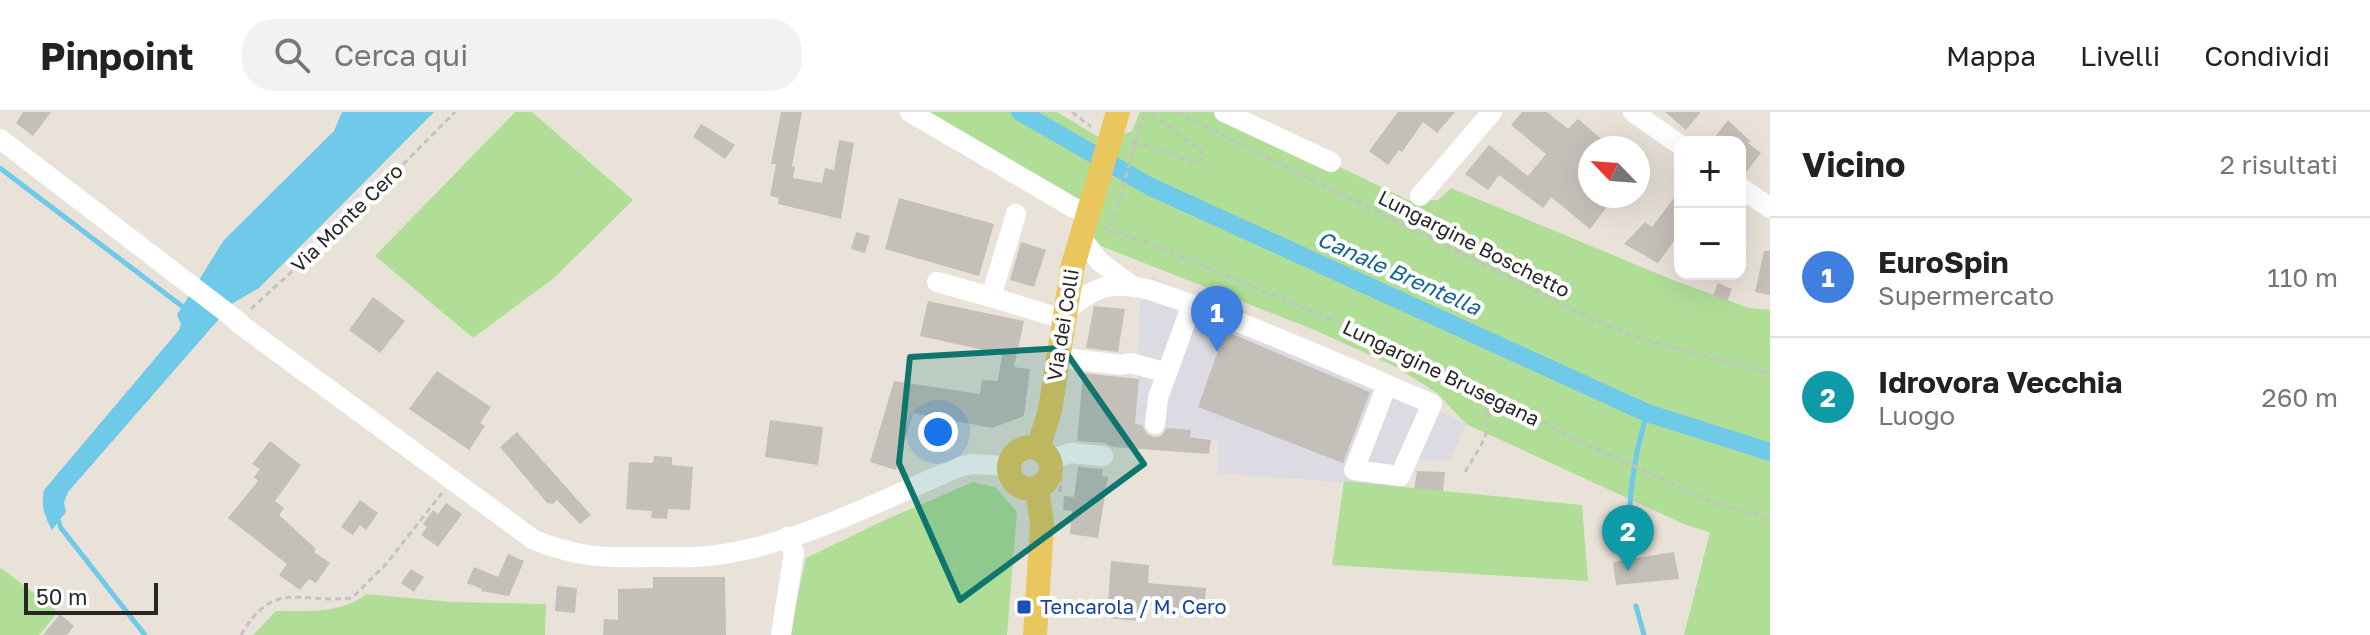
<!DOCTYPE html>
<html lang="it">
<meta charset="utf-8">
<style>
:root{--surface:#fff;--page:#f2f2f2;--text:#222;--muted:#767676;--line:#e0e0e0;--accent:#d93025}
body{margin:0;font-family:"Golos Text",sans-serif;background:var(--page);color:var(--text)}
.controls{position:absolute;right:24px;top:24px;display:grid;overflow:hidden;border-radius:16px;box-shadow:0 8px 32px #0002}
.controls button{width:72px;height:72px;display:grid;place-items:center;padding:0;border:0;border-bottom:2px solid var(--line);background:var(--surface);color:var(--text);font:40px sans-serif}
.compass{position:absolute;left:1578px;top:24px;width:72px;height:72px;border-radius:50%;background:var(--surface);box-shadow:0 8px 32px #0002;rotate:295deg}
.scale{position:absolute;left:24px;bottom:20px;width:134px;box-sizing:border-box;padding-left:8px;border:4px solid #272727;border-top:0;font-size:22px;line-height:28px;white-space:nowrap;color:#272727;-webkit-text-stroke:6px #fff;paint-order:stroke}
.you{position:absolute;left:938px;top:320px;width:28px;height:28px;margin:-20px;border:6px solid #fff;border-radius:50%;background:#1a73e8;box-shadow:0 0 0 12px #1a73e833}
.badge{display:grid;place-items:center;width:52px;height:52px;border-radius:50%;background:var(--accent);color:#fff;font-size:26px;font-weight:700}
.pin{position:absolute;translate:-50% -66px;filter:drop-shadow(0 2px 4px #0008)}
.pin::after{content:'';position:absolute;top:42px;width:28px;height:24px;background:inherit;clip-path:polygon(0 0,100% 0,50% 100%)}
.list{margin:0;padding:0;list-style:none}
h2{display:flex;justify-content:space-between;align-items:center;height:104px;margin:0;padding:0 32px;font-size:34px}
h2 small{font-size:26px;font-weight:400;color:var(--muted)}
.list li{display:grid;grid-template-columns:52px 1fr auto;gap:24px;align-items:center;box-sizing:border-box;height:120px;padding:0 32px;border-top:2px solid var(--line)}
.list b{display:block;font-size:30px;white-space:nowrap}
.list p{margin:0;font-size:26px;white-space:nowrap;color:var(--muted)}
.list em{font-size:26px;font-style:normal;color:var(--muted)}
.icon{flex:none;width:44px;height:44px;fill:none;stroke:currentColor;stroke-width:2;stroke-linecap:round;stroke-linejoin:round}
.map{position:relative;flex:none;width:1770px;height:523px;overflow:hidden}
header{display:flex;align-items:center;gap:48px;box-sizing:border-box;height:112px;padding:0 40px;background:var(--surface);border-bottom:2px solid var(--line)}
header strong{font-size:38px}
nav{display:flex;gap:44px;margin-inline-start:auto;font-size:28px}
.search{width:560px;height:72px;background:var(--page);display:flex;align-items:center;gap:20px;box-sizing:border-box;padding:0 28px;border-radius:32px;color:var(--muted);font-size:30px}
main{display:flex}
aside{flex:1;background:var(--surface)}
.map>svg:first-child{display:block}
</style>
<header>
<strong>Pinpoint</strong>
<div class="search"><svg class="icon" aria-label="search" viewBox="0 0 24 24"><circle cx="10" cy="10" r="6"/><path d="M15 15l6 6"/></svg>Cerca qui</div>
<nav><a>Mappa</a><a>Livelli</a><a>Condividi</a></nav>
</header>
<main>
<div class="map">
<svg width="1770" height="523" viewBox="0 0 1770 523">
<rect width="100%" height="100%" fill="#e9e2d9"/>
<path fill="#dcdae2" d="M1152 165 1466 312 1450 348 1395 347 1392 374 1218 361V328L1135 315 1140 191 1150 178Z"/>
<g fill="#b0de97">
<path d="M515 0H532L633 88 554 166 473 226 375 144Z"/>
<path d="M921 0H1057L1105 29 1132 19 1140 0H1226L1410 89 1438 88 1451 76 1673 168 1749 196 1770 198V523H1684L1710 420 1686 413 1466 312 1437 281 1396 255 1317 219 1101 134 1080 109Z"/>
<path d="M1344 369 1582 393 1588 469 1332 453Z"/>
<path d="M973 370 995 375 1017 400 1007 523H789L806 446 885 408Z"/>
<path d="M0 455 58 500 39 523H0Z"/>
<path d="M366 482 452 490 546 492 545 523H253L276 499C306 499 342 502 366 482Z"/>
</g>
<path fill="#6fc9e8" d="M342 0H434L259 176 233 191 68 380 64 390 66 400 52 418C44 403 41 394 44 378L179 218 181 212 177 203 224 128 334 19Z"/>
<g fill="none" stroke-linecap="round" stroke-linejoin="round">
<g stroke="#6fc9e8" stroke-width="5">
<path d="M0 56 187 198"/>
<path d="M57 405 61 416 145 523"/>
<path d="M1628 439C1629 387 1632 351 1647 301"/>
<path d="M1636 494 1644 523"/>
</g>
<path stroke="#6fc9e8" stroke-width="18" d="M1020 0 1151 75 1647 301 1770 340"/>
</g>
<g fill="#c4bfb9">
<path d="M23 0H51L33 24 16 11Z"/>
<path d="M781 0H802L792 54 795 55 793 66 822 71 825 56 834 58 839 28 854 31 841 107 778 92 779 86 770 84 776 52H771Z"/>
<path d="M1398 0H1455L1437 21 1423 10 1402 40 1399 38 1388 53 1369 39Z"/>
<path d="M1522 0H1547L1568 17 1578 7 1612 36H1590V84H1601L1610 91 1590 117 1551 85 1543 96 1499 63 1488 78 1465 62 1489 33 1528 64 1546 42 1511 13Z"/>
<path d="M1665 0H1701L1686 18Z"/>
<path d="M1728 8 1751 30H1747L1761 41 1744 63 1740 62V30H1711Z"/>
<path d="M701 12 735 33 725 47 693 25Z"/>
<path d="M1680 78V121L1658 151 1624 132 1645 110 1652 115Z"/>
<path d="M899 86 994 112 979 164 885 137Z"/>
<path d="M856 120 870 124 865 141 851 137Z"/>
<path d="M1021 130 1046 138 1034 175 1010 168Z"/>
<path d="M1764 139H1770V183L1755 180Z"/>
<path d="M1718 171 1732 177 1727 189 1713 184Z"/>
<path d="M373 185 405 209 380 241 349 218Z"/>
<path d="M928 189 1024 209 1014 255 1030 257 1024 304 992 316 913 301 896 358 870 350 894 269 980 282 982 268 998 269 1002 242 920 224Z"/>
<path d="M1094 194 1125 197 1118 240 1086 236Z"/>
<path d="M1225 219 1370 280 1343 351 1198 295Z"/>
<path d="M437 259 491 295 480 311 485 314 469 338 409 297Z"/>
<path d="M1083 261 1139 267 1135 312 1142 313 1147 322 1154 325 1161 324 1167 316 1191 318 1190 325 1211 328 1209 342 1112 335 1104 331 1077 329Z"/>
<path d="M770 308 823 315 818 353 765 345Z"/>
<path d="M517 320 591 403 580 412 557 388 553 392 547 391 500 335Z"/>
<path d="M270 329 301 353 275 389 284 396 279 403 316 437 314 440 330 451 316 471 309 467 300 478 279 463 287 452 228 406 258 369 254 365 260 357 252 352Z"/>
<path d="M654 344 672 345V353L693 355 690 398 668 397 667 407 651 406 652 399 626 397 629 350 653 351Z"/>
<path d="M1078 355 1103 357 1102 364 1108 365 1098 426 1070 422 1072 399 1063 398 1064 384 1074 385Z"/>
<path d="M1417 359 1445 360 1443 379 1414 377Z"/>
<path d="M360 388 378 401 366 418 360 413 353 423 341 415Z"/>
<path d="M446 391 462 402 438 435 421 423 427 415 423 412 433 398 438 402Z"/>
<path d="M1674 440 1679 467 1616 473 1613 450Z"/>
<path d="M508 442 524 449 509 484 481 479 482 477 467 471 474 455 498 465Z"/>
<path d="M1111 449 1149 453 1148 471 1206 476 1204 499 1140 492 1138 509 1107 506Z"/>
<path d="M411 457 424 465 414 480 401 471Z"/>
<path d="M653 465H725L726 523H603L604 507 618 508V477L653 476Z"/>
<path d="M557 474 577 476 575 501 555 499Z"/>
<path d="M60 502 74 514 67 523H43Z"/>
</g>
<g fill="none" stroke-linecap="round" stroke-linejoin="round">
<g stroke="#c3c3c3" stroke-width="3" stroke-dasharray="6 4" stroke-linecap="butt">
<path d="M1072 0 1091 15"/>
<path d="M1177 0 1592 207 1649 229 1770 261"/>
<path d="M1132 29 1198 51 1203 46 1201 39 1150 0"/>
<path d="M1111 114 1145 0"/>
<path d="M1104 116 1149 131 1361 220 1493 283 1569 324 1714 391 1770 407"/>
<path d="M251 197 350 106 455 0"/>
<path d="M1465 360C1486 324 1496 319 1480 277"/>
<path d="M1060 380 1061 363"/>
<path d="M241 523C274 466 300 492 352 486L387 451 442 381"/>
</g>
<g stroke="#fff" stroke-width="20">
<path d="M910 0 1074 96 1087 100"/>
<path d="M1224 0 1331 50"/>
<path d="M1633 0 1680 33"/>
<path d="M0 27 239 210"/>
<path d="M1740 75 1770 96"/>
<path d="M1420 84 1492 0"/>
<path d="M1016 102 991 185 1063 207"/>
<path d="M1080 125 1100 150 1131 173"/>
<path d="M937 170 991 185"/>
<path d="M1064 200C1095 175 1108 168 1150 178 1246 210 1339 252 1432 292L1400 364 1354 358 1387 273"/>
<path d="M237 210 534 428C580 446 605 446 653 445 671 445 690 446 708 444 795 435 880 388 959 355L972 352 1009 354"/>
<path d="M1057 245 1121 253 1131 251 1167 261"/>
<path d="M1155 312 1158 286 1192 192"/>
<path d="M1049 348 1070 341 1103 344"/>
<path d="M781 523 794 440 787 425"/>
</g>
<g stroke="#e9c75e" stroke-width="24">
<circle cx="1030" cy="356" r="21"/>
<path d="M1038 337 1050 298 1073 153 1118 0"/>
<path d="M1035 523 1042 413 1037 375"/>
</g>
</g>
<path fill="#0f766e" fill-opacity="0.2" stroke="#0f766e" stroke-width="6" stroke-linejoin="round" d="M1063 236 1144 352 960 488 899 351 910 245Z"/>
<rect fill="#1a4fb4" stroke="#fff" stroke-width="3" x="1016" y="487" width="16" height="16" rx="4"/>
<g text-anchor="middle" stroke-width="8" stroke-linejoin="round" paint-order="stroke">
<g font-size="20" fill="#272727" stroke="#fff">
<text transform="translate(347 106) rotate(-44)" y="7">Via Monte Cero</text>
<text transform="translate(1474 132) rotate(27)" y="7">Lungargine Boschetto</text>
<text transform="translate(1063 213) rotate(-81)" y="7">Via dei Colli</text>
<text transform="translate(1441 261) rotate(26)" y="7">Lungargine Brusegana</text>
</g>
<g font-size="20" fill="#164399" stroke="#fff" text-anchor="start">
<text x="1040" y="502">Tencarola / M. Cero</text>
</g>
<g font-size="22" font-style="italic" fill="#13668f" stroke="#fff">
<text transform="translate(1399 161) rotate(24)" y="8">Canale Brentella</text>
</g>
</g>
</svg>
<div class="controls">
<button>+</button>
<button>−</button>
</div>
<svg class="compass" viewBox="-18 -18 36 36"><path d="M0-13l5 13h-10z" fill="#e53935"/><path d="M0 13l5-13h-10z" fill="#767676"/></svg>
<div class="scale">50 m</div>
<div class="you"></div>
<div class="pin badge" style="left:1217px;top:240px;background:#3f7fe0">1</div>
<div class="pin badge" style="left:1628px;top:459px;background:#0f9aa8">2</div>
</div>
<aside>
<h2>Vicino<small>2 risultati</small></h2>
<ul class="list">
<li><span class="badge" style="background:#3f7fe0">1</span><div><b>EuroSpin</b><p>Supermercato</p></div><em>110 m</em></li>
<li><span class="badge" style="background:#0f9aa8">2</span><div><b>Idrovora Vecchia</b><p>Luogo</p></div><em>260 m</em></li>
</ul>
</aside>
</main>
